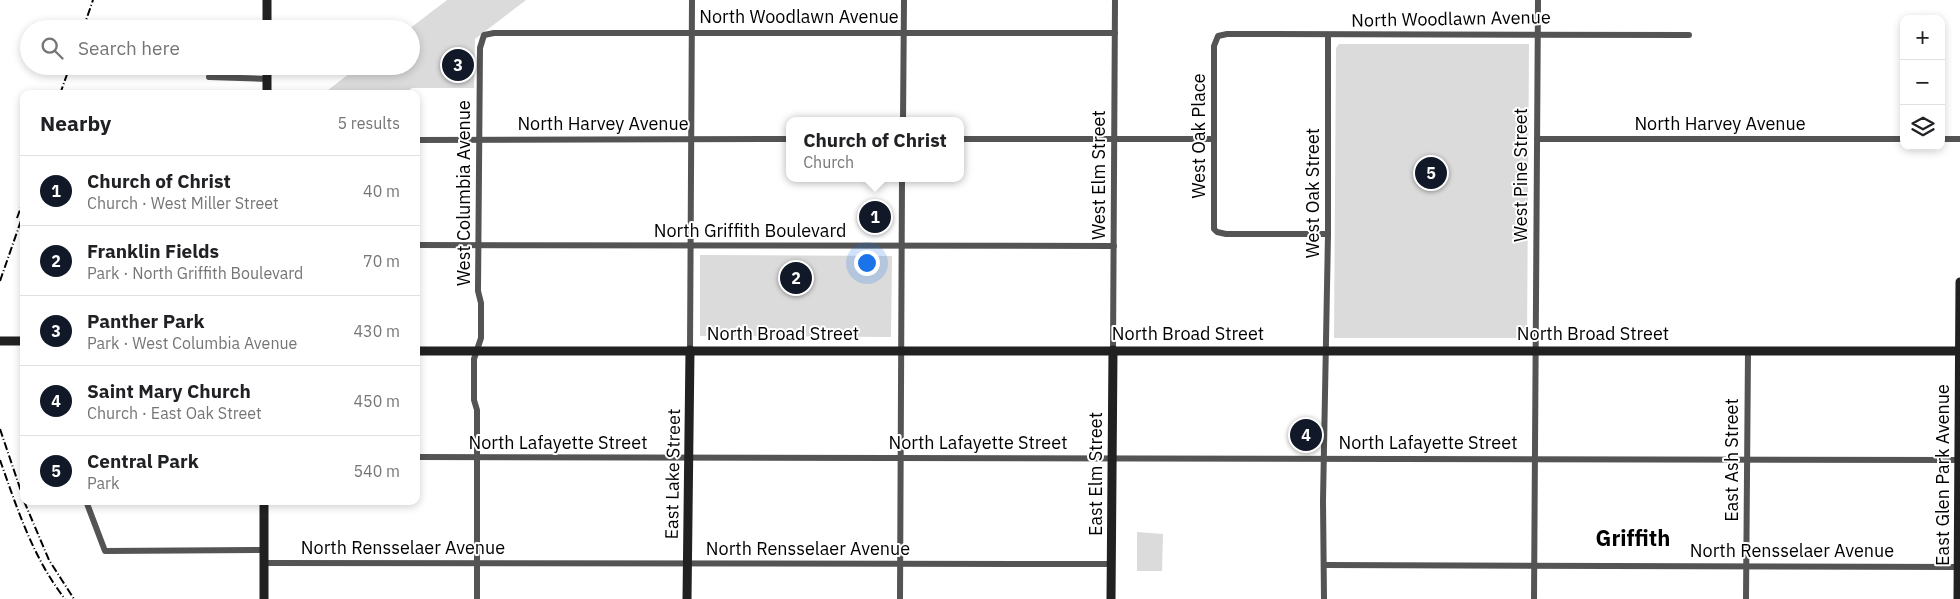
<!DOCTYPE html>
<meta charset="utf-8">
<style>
:root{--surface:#fff;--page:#f2f2f2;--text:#202124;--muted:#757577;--line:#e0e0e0;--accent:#111827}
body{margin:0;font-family:"IBM Plex Sans",sans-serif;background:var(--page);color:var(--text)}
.controls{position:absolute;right:15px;top:15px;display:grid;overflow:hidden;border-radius:10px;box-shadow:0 2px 8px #0003}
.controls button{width:45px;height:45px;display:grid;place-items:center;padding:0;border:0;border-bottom:1px solid var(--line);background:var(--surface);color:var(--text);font:25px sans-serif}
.you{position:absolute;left:866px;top:262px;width:18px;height:18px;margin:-12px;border:4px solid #fff;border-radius:50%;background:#1a73e8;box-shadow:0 0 0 8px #1a73e833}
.badge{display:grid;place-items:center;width:32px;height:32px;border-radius:50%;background:var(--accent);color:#fff;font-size:16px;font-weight:700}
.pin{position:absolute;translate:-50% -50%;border:2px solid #fff;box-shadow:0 1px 5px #0006}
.popup{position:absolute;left:786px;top:117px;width:178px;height:65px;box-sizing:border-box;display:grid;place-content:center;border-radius:10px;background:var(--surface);filter:drop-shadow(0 1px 4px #0005);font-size:16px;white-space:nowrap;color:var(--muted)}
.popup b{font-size:19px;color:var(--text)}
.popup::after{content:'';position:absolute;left:50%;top:100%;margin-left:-10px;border:10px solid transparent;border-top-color:var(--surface)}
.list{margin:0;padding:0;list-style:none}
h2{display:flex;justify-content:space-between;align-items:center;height:65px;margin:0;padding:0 20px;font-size:21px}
h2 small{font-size:16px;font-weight:400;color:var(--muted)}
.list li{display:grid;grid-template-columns:32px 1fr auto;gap:15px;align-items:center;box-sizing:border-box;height:70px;padding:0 20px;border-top:1px solid var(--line)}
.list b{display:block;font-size:19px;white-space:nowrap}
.list p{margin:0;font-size:16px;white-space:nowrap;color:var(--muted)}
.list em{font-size:16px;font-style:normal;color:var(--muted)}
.icon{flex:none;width:28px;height:28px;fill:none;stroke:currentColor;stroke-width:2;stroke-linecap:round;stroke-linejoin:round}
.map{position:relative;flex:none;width:1960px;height:599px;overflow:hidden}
.search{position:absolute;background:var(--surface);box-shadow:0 2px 8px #0003;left:20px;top:20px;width:400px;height:55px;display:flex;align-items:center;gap:12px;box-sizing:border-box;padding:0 18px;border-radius:28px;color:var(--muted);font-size:19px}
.panel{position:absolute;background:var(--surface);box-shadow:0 2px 8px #0003;left:20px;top:90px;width:400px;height:415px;border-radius:10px}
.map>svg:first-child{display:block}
</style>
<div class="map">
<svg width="1960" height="599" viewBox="0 0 1960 599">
<rect width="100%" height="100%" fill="#fff"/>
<g fill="#dbdbdb">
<path d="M447 0H526L475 39 474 88H412L404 94H323L359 66H411V29H409Z"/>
<path d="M1339 44H1529L1527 338H1334L1336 48Z"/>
<path d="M700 255 892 256 891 337 700 336Z"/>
<path d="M1137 532 1163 534 1162 571H1137Z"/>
</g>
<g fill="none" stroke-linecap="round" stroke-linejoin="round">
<g stroke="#545454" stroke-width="6">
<path d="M209 77 267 79"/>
<path d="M903 121 904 0"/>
<path d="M960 139H1214"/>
<path d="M1537 139H1904"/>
<path d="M1941 139H1960"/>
<path d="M416 140 790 139"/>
<path d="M1328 234H1226L1217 232 1214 229V46L1218 36 1227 34 1689 35"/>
<path d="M416 245 1114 246"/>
<path d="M690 350 692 0"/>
<path d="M1113 350 1115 0"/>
<path d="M416 457 1960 460"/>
<path d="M86 501 105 551 264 550"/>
<path d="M264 563 1112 564"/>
<path d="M1325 565 1960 567"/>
<path d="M477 599V410L474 400V359L481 338V303L478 291 480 48 484 35 494 33H1115"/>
<path d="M900 599 902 178"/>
<path d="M1324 599 1323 501 1328 234V36"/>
<path d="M1534 599 1538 0"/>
<path d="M1746 599 1748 351"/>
</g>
<g stroke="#212121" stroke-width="9">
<path d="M267 29V0"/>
<path d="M267 94V66"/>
<path d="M0 341H24"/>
<path d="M416 351H1960"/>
<path d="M264 599V501"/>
<path d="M687 599 690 350"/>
<path d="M1111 599 1113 350"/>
<path d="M1958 599 1960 282"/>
</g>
<g stroke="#000" stroke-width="2" stroke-dasharray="8 2.5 1 2.5" stroke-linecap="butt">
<path d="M83 29 93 0"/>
<path d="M60 94 70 66"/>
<path d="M17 218 24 199"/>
<path d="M0 281 24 212"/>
<path d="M0 429 24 500"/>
<path d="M0 460C17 508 33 558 65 599"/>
<path d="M24 501 49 560 74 599"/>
</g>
</g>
<g text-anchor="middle" stroke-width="4" stroke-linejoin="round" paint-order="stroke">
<g font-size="18" fill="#000" stroke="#fff">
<text x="799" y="23">North Woodlawn Avenue</text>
<text transform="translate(1451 19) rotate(-1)" y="6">North Woodlawn Avenue</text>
<text x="603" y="130">North Harvey Avenue</text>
<text x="1720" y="130">North Harvey Avenue</text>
<text transform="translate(1199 136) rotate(-90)" y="6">West Oak Place</text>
<text transform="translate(1099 175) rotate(-90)" y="6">West Elm Street</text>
<text transform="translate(1521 175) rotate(-90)" y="6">West Pine Street</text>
<text transform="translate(464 193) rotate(-90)" y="6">West Columbia Avenue</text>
<text transform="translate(1313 193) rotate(-90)" y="6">West Oak Street</text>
<text x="750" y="237">North Griffith Boulevard</text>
<text x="783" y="340">North Broad Street</text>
<text x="1188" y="340">North Broad Street</text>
<text x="1593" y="340">North Broad Street</text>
<text x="558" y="449">North Lafayette Street</text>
<text x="978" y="449">North Lafayette Street</text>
<text x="1428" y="449">North Lafayette Street</text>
<text transform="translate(1732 460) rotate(-90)" y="6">East Ash Street</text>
<text transform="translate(673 474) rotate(-89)" y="6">East Lake Street</text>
<text transform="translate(1096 474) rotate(-90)" y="6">East Elm Street</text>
<text transform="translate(1943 475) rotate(-90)" y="6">East Glen Park Avenue</text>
<text x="403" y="554">North Rensselaer Avenue</text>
<text x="808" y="555">North Rensselaer Avenue</text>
<text x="1792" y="557">North Rensselaer Avenue</text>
</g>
<g font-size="22" font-weight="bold" fill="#000" stroke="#fff">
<text x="1633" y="546">Griffith</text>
</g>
</g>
</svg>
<div class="controls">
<button>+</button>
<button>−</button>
<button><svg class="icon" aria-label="layers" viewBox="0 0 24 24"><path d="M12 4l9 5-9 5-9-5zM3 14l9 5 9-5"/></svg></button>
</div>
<div class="you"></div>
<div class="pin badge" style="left:875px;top:217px">1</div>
<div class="popup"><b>Church of Christ</b>Church</div>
<div class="pin badge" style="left:796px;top:278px">2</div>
<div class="pin badge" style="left:458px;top:65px">3</div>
<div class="pin badge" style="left:1306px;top:435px">4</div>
<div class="pin badge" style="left:1431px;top:173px">5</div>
<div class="search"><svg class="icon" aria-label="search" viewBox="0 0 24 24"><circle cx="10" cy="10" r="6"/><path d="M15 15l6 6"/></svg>Search here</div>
<section class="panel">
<h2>Nearby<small>5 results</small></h2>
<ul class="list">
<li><span class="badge">1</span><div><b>Church of Christ</b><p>Church · West Miller Street</p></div><em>40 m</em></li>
<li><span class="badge">2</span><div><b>Franklin Fields</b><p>Park · North Griffith Boulevard</p></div><em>70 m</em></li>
<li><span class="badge">3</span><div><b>Panther Park</b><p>Park · West Columbia Avenue</p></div><em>430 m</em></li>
<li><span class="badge">4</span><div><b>Saint Mary Church</b><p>Church · East Oak Street</p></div><em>450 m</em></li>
<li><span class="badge">5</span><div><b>Central Park</b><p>Park</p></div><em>540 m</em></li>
</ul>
</section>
</div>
